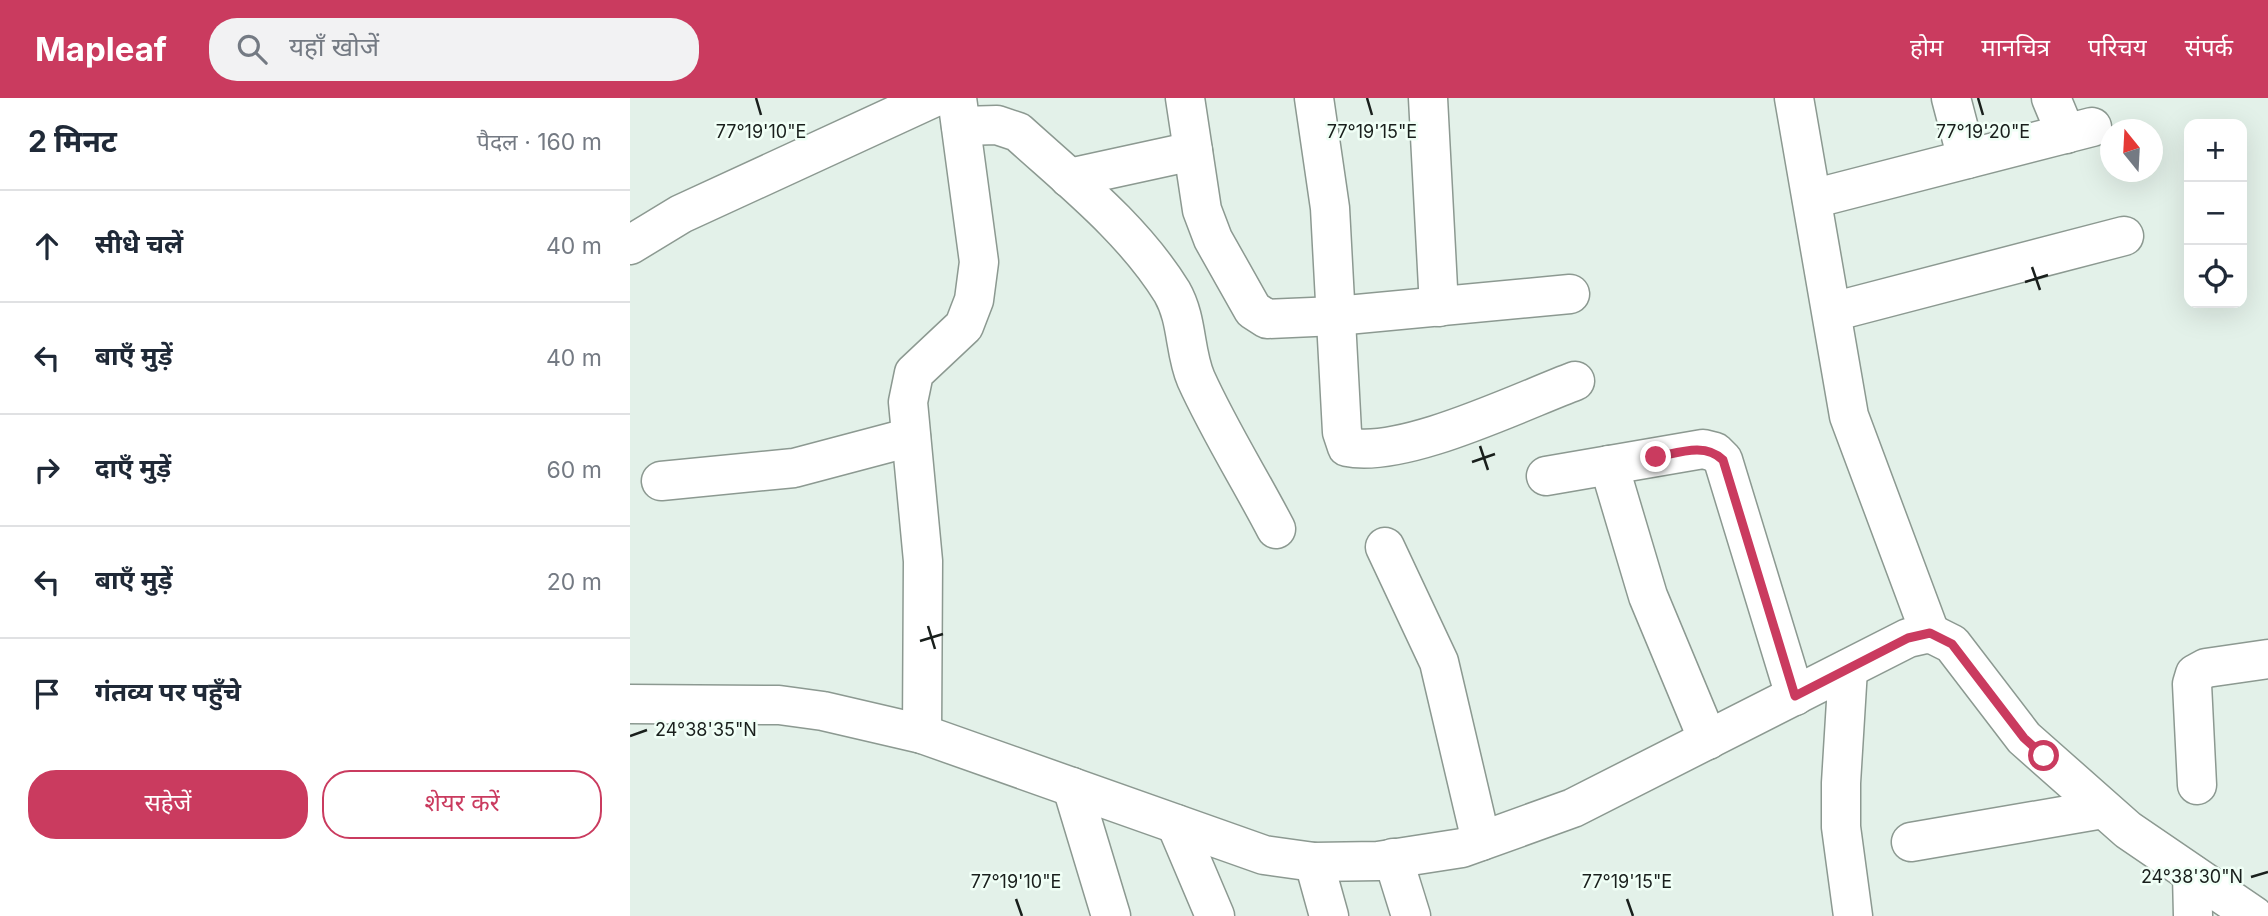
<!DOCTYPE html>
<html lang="hi">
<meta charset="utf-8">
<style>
:root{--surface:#fff;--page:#f2f2f3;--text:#1f2937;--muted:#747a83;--line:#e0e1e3;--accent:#ca3b5f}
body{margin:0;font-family:Inter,"Noto Sans Devanagari",sans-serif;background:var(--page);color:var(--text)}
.controls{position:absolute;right:21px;top:21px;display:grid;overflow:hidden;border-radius:14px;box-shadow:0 7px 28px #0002}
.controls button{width:63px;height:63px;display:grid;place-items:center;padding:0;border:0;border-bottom:2px solid var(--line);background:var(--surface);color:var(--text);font:35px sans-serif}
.compass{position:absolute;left:1470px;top:21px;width:63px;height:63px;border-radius:50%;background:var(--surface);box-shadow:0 7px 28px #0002;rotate:342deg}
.stop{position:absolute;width:21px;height:21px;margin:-16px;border:5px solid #ca3b5f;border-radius:50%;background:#fff}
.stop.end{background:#ca3b5f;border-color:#fff;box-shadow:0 2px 7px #0008}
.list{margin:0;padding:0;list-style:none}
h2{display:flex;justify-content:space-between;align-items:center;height:91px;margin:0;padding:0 28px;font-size:30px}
h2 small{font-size:23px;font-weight:400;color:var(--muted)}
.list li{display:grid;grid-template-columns:46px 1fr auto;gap:21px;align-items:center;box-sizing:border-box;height:112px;padding:0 28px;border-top:2px solid var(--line)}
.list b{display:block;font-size:26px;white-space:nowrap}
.list em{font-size:23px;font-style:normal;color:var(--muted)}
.actions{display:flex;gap:14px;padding:21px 28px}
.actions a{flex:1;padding:16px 0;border:2px solid var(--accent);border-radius:28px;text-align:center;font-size:24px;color:var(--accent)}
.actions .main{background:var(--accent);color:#fff}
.icon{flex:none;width:38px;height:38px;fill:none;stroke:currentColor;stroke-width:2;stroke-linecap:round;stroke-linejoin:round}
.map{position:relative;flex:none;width:1638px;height:818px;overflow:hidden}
header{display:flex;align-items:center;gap:42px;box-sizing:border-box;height:98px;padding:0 35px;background:var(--accent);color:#fff}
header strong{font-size:33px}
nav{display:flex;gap:38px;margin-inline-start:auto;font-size:24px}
.search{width:490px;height:63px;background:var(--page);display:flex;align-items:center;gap:18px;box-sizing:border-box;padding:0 24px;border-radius:28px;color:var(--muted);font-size:26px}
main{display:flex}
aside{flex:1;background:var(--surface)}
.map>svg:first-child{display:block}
</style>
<header>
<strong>Mapleaf</strong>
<div class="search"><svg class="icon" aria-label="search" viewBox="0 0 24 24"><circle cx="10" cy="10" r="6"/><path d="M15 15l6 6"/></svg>यहाँ खोजें</div>
<nav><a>होम</a><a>मानचित्र</a><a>परिचय</a><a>संपर्क</a></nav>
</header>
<main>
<aside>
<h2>2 मिनट<small>पैदल · 160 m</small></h2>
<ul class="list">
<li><svg class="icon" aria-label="ahead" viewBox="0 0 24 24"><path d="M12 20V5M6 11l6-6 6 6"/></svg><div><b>सीधे चलें</b></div><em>40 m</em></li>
<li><svg class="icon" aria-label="left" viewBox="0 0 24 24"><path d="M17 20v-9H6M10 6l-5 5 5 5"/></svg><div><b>बाएँ मुड़ें</b></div><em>40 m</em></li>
<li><svg class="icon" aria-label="right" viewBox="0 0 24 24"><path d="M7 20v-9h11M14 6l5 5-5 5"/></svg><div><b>दाएँ मुड़ें</b></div><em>60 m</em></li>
<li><svg class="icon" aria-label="left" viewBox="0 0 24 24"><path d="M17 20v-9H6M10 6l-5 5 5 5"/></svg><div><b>बाएँ मुड़ें</b></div><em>20 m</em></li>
<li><svg class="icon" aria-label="arrive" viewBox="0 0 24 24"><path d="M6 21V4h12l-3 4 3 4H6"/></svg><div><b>गंतव्य पर पहुँचे</b></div></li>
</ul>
<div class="actions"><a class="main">सहेजें</a><a>शेयर करें</a></div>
</aside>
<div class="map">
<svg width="1638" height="818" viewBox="0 0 1638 818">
<rect width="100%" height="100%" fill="#e3f1e9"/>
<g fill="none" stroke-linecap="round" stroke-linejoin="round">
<defs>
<g id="minor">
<path d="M555 0 572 112 583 141 623 212 637 221 706 218 940 196"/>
<path d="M684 0 700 110 712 334 717 349C773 361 889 304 945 283"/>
<path d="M798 0 809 209"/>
<path d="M1164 0 1219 318 1300 535"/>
<path d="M1321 0 1337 61"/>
<path d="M1421 0 1436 36"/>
<path d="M331 28 367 27 388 34C442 83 503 131 542 194 558 222 554 253 566 281 589 332 620 381 646 431"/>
<path d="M439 80 563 53"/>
<path d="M1182 101 1462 29"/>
<path d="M0 147 51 116 303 0"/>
<path d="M1202 214 1494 138"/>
<path d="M979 367 1018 498 1078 642"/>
<path d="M916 378 1073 351 1085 354 1093 362 1165 598"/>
<path d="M31 383 164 370 281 339"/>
<path d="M755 449 809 564 851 743"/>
<path d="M1218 571 1211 685V729L1223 818"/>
<path d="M0 606 149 607 193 613 292 636 634 757 684 764 748 763 832 750 943 710 1278 540 1300 535 1322 546 1394 640 1498 732 1624 818"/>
<path d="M292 636 293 463 278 304 284 275 334 228 344 202 349 164 327 0"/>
<path d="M1567 687 1562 586 1565 576 1576 570 1638 561"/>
<path d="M442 689 481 818"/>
<path d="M546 726 585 818"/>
<path d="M1281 744 1473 711"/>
<path d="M763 760 781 818"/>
<path d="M684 764 699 818"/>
<path d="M1562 776 1563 818"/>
</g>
</defs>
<use href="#minor" stroke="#8c9991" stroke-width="41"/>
<use href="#minor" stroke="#fff" stroke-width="38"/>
</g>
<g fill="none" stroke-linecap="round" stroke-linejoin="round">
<path stroke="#ca3b5f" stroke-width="9" d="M1026 359C1048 355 1075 344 1093 362L1165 598 1278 540 1300 535 1322 546 1394 640 1414 658"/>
</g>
<path fill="none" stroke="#191f1c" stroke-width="2.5" d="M126 0 131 17M737 0 742 17M1348 0 1353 17M1402 169 1410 192M1395 184 1418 177M850 348 858 372M842 364 865 356M298 528 305 551M290 543 313 536M0 638 17 632M1621 779 1638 774M386 801 392 818M997 801 1003 818"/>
<g font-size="18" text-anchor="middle" fill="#191f1c" stroke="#f0fff6" stroke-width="5" stroke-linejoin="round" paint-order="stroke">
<text x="131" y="40">77°19'10"E</text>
<text x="742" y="40">77°19'15"E</text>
<text x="1353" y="40">77°19'20"E</text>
<text x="76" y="638">24°38'35"N</text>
<text x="1562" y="785">24°38'30"N</text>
<text x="386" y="790">77°19'10"E</text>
<text x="997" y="790">77°19'15"E</text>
</g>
</svg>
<div class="controls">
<button>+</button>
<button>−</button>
<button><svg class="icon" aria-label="locate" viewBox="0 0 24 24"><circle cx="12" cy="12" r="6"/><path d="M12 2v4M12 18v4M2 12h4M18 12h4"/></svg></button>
</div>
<svg class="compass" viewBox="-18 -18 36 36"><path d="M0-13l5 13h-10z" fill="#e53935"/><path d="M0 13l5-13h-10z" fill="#747a83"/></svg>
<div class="stop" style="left:1414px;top:658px"></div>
<div class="stop end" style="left:1026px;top:359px"></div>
</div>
</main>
